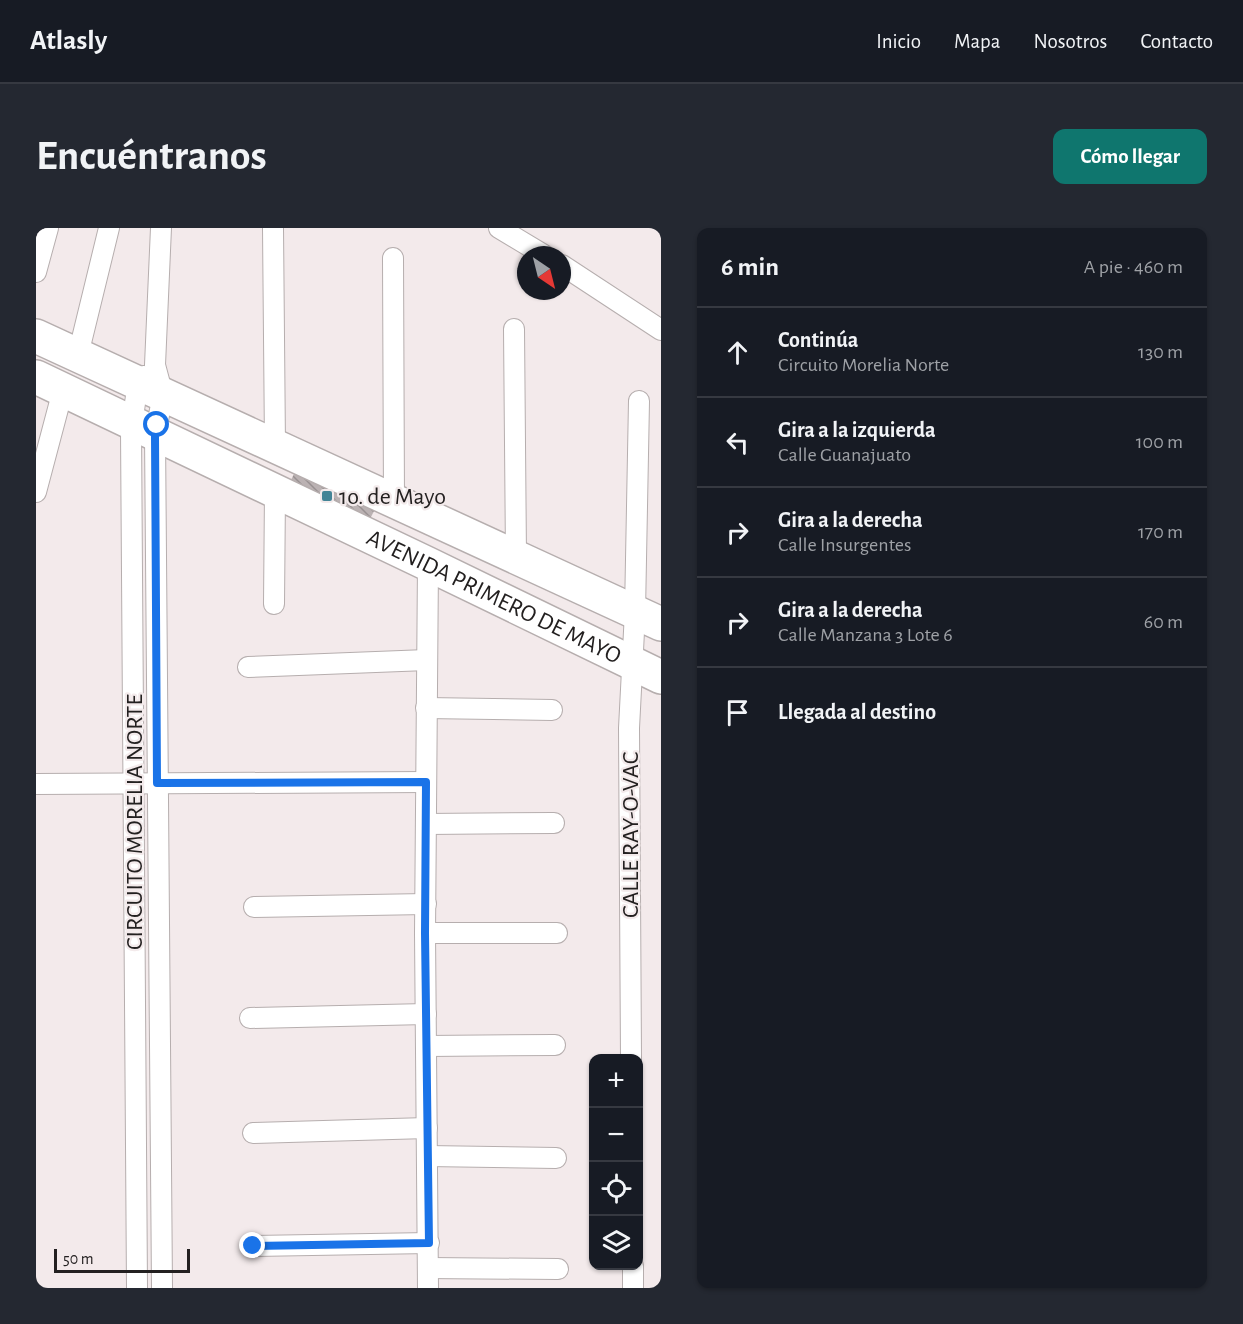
<!DOCTYPE html>
<html lang="es">
<meta charset="utf-8">
<style>
:root{--surface:#171b24;--page:#242831;--text:#f1f3f6;--muted:#9ea1a6;--line:#363941;--accent:#0f766e}
body{margin:0;font-family:"Alegreya Sans",sans-serif;background:var(--page);color:var(--text)}
.controls{position:absolute;right:18px;bottom:18px;display:grid;overflow:hidden;border-radius:12px;box-shadow:0 2px 4px #0004}
.controls button{width:54px;height:54px;display:grid;place-items:center;padding:0;border:0;border-bottom:2px solid var(--line);background:var(--surface);color:var(--text);font:30px sans-serif}
.compass{position:absolute;left:481px;top:18px;width:54px;height:54px;border-radius:50%;background:var(--surface);box-shadow:0 2px 4px #0004;rotate:145deg}
.scale{position:absolute;left:18px;bottom:15px;width:136px;box-sizing:border-box;padding-left:6px;border:3px solid #232020;border-top:0;font-size:16px;line-height:21px;white-space:nowrap;color:#232020;-webkit-text-stroke:4px #f3eaeb;paint-order:stroke}
.stop{position:absolute;width:18px;height:18px;margin:-14px;border:4px solid #1a73e8;border-radius:50%;background:#fff}
.stop.end{background:#1a73e8;border-color:#fff;box-shadow:0 2px 6px #0008}
.list{margin:0;padding:0;list-style:none}
h2{display:flex;justify-content:space-between;align-items:center;height:78px;margin:0;padding:0 24px;font-size:26px}
h2 small{font-size:20px;font-weight:400;color:var(--muted)}
.list li{display:grid;grid-template-columns:39px 1fr auto;gap:18px;align-items:center;box-sizing:border-box;height:90px;padding:0 24px;border-top:2px solid var(--line)}
.list b{display:block;font-size:22px;white-space:nowrap}
.list p{margin:0;font-size:20px;white-space:nowrap;color:var(--muted)}
.list em{font-size:20px;font-style:normal;color:var(--muted)}
.icon{flex:none;width:33px;height:33px;fill:none;stroke:currentColor;stroke-width:2;stroke-linecap:round;stroke-linejoin:round}
.map{position:relative;flex:none;width:625px;height:1060px;overflow:hidden;border-radius:12px}
header{display:flex;align-items:center;gap:36px;box-sizing:border-box;height:84px;padding:0 30px;background:var(--surface);border-bottom:2px solid var(--line)}
header strong{font-size:28px}
nav{display:flex;gap:33px;margin-inline-start:auto;font-size:21px}
.intro{display:flex;align-items:center;justify-content:space-between;box-sizing:border-box;height:144px;padding:0 36px}
h1{margin:0;font-size:42px}
.button{padding:15px 27px;border-radius:12px;background:var(--accent);color:#fff;font-size:21px;font-weight:700}
main{display:flex;gap:36px;padding:0 36px}
aside{flex:1;background:var(--surface);border-radius:12px;box-shadow:0 2px 4px #0004}
.map>svg:first-child{display:block}
</style>
<header>
<strong>Atlasly</strong>
<nav><a>Inicio</a><a>Mapa</a><a>Nosotros</a><a>Contacto</a></nav>
</header>
<div class="intro"><h1>Encuéntranos</h1><a class="button">Cómo llegar</a></div>
<main>
<div class="map">
<svg width="625" height="1060" viewBox="0 0 625 1060">
<defs>
<pattern id="building-back-hatch" width="6" height="6" patternUnits="userSpaceOnUse" patternTransform="scale(1.5)"><rect width="6" height="6" fill="#bbb2b3"/><path d="M-1 5l2 2M0 0l6 6M5-1l2 2" fill="none" stroke="#989091"/></pattern>
</defs>
<rect width="100%" height="100%" fill="#f3eaeb"/>
<path fill="url(#building-back-hatch)" d="M260 242 339 281 332 295 253 256Z"/>
<g fill="none" stroke-linecap="round" stroke-linejoin="round">
<defs>
<g id="street">
<path d="M125 0 119 137 127 167 119 207 126 1060"/>
<path d="M237 0 239 218"/>
<path d="M463 0 508 27"/>
<path d="M357 30 358 273"/>
<path d="M526 37 625 102"/>
<path d="M0 44 12 0"/>
<path d="M478 101 480 329"/>
<path d="M42 127 73 0"/>
<path d="M0 264 27 162"/>
<path d="M238 376 239 264"/>
<path d="M212 439 391 432"/>
<path d="M390 480 516 482"/>
<path d="M0 556 390 554"/>
<path d="M390 596 518 595"/>
<path d="M218 679 390 676"/>
<path d="M389 705H521"/>
<path d="M214 790 390 786"/>
<path d="M391 818 519 817"/>
<path d="M595 830 593 500 599 384 603 173"/>
<path d="M217 905 391 900"/>
<path d="M391 928 520 930"/>
<path d="M217 1018 393 1015"/>
<path d="M597 1038V1060"/>
<path d="M392 1040 522 1041"/>
<path d="M101 1060 95 202 102 155 108 148"/>
<path d="M392 1060 389 705 392 336"/>
</g>
<g id="highway">
<path d="M0 108 625 396"/>
<path id="s1" d="M0 149 392 336 625 449"/>
</g>
</defs>
<use href="#street" stroke="#b6aeae" stroke-width="22"/>
<use href="#highway" stroke="#b6aeae" stroke-width="36"/>
<use href="#street" stroke="#fff" stroke-width="20"/>
<use href="#highway" stroke="#fff" stroke-width="33"/>
</g>
<g fill="none" stroke-linecap="round" stroke-linejoin="round">
<path stroke="#1a73e8" stroke-width="8" d="M121 197 119 207 121 555 390 554 389 705 393 1015 217 1018"/>
</g>
<rect fill="#438496" stroke="#f3eaeb" stroke-width="2" x="285" y="262" width="12" height="12" rx="3"/>
<g text-anchor="middle" stroke-width="4.5" stroke-linejoin="round" paint-order="stroke">
<g font-size="24" fill="#232020" stroke="#f3eaeb" text-anchor="start">
<text x="303" y="276">1o. de Mayo</text>
</g>
<g font-size="24" fill="#232020" stroke="#f3eaeb">
<text dy="8" stroke="none"><textPath href="#s1" startOffset="508">AVENIDA PRIMERO DE MAYO</textPath></text>
<text transform="translate(98 594) rotate(-90)" y="8">CIRCUITO MORELIA NORTE</text>
<text transform="translate(594 607) rotate(-90)" y="8">CALLE RAY-O-VAC</text>
</g>
</g>
</svg>
<div class="controls">
<button>+</button>
<button>−</button>
<button><svg class="icon" aria-label="locate" viewBox="0 0 24 24"><circle cx="12" cy="12" r="6"/><path d="M12 2v4M12 18v4M2 12h4M18 12h4"/></svg></button>
<button><svg class="icon" aria-label="layers" viewBox="0 0 24 24"><path d="M12 4l9 5-9 5-9-5zM3 14l9 5 9-5"/></svg></button>
</div>
<svg class="compass" viewBox="-18 -18 36 36"><path d="M0-13l5 13h-10z" fill="#e53935"/><path d="M0 13l5-13h-10z" fill="#9ea1a6"/></svg>
<div class="scale">50 m</div>
<div class="stop" style="left:121px;top:197px"></div>
<div class="stop end" style="left:217px;top:1018px"></div>
</div>
<aside>
<h2>6 min<small>A pie · 460 m</small></h2>
<ul class="list">
<li><svg class="icon" aria-label="ahead" viewBox="0 0 24 24"><path d="M12 20V5M6 11l6-6 6 6"/></svg><div><b>Continúa</b><p>Circuito Morelia Norte</p></div><em>130 m</em></li>
<li><svg class="icon" aria-label="left" viewBox="0 0 24 24"><path d="M17 20v-9H6M10 6l-5 5 5 5"/></svg><div><b>Gira a la izquierda</b><p>Calle Guanajuato</p></div><em>100 m</em></li>
<li><svg class="icon" aria-label="right" viewBox="0 0 24 24"><path d="M7 20v-9h11M14 6l5 5-5 5"/></svg><div><b>Gira a la derecha</b><p>Calle Insurgentes</p></div><em>170 m</em></li>
<li><svg class="icon" aria-label="right" viewBox="0 0 24 24"><path d="M7 20v-9h11M14 6l5 5-5 5"/></svg><div><b>Gira a la derecha</b><p>Calle Manzana 3 Lote 6</p></div><em>60 m</em></li>
<li><svg class="icon" aria-label="arrive" viewBox="0 0 24 24"><path d="M6 21V4h12l-3 4 3 4H6"/></svg><div><b>Llegada al destino</b></div></li>
</ul>
</aside>
</main>
